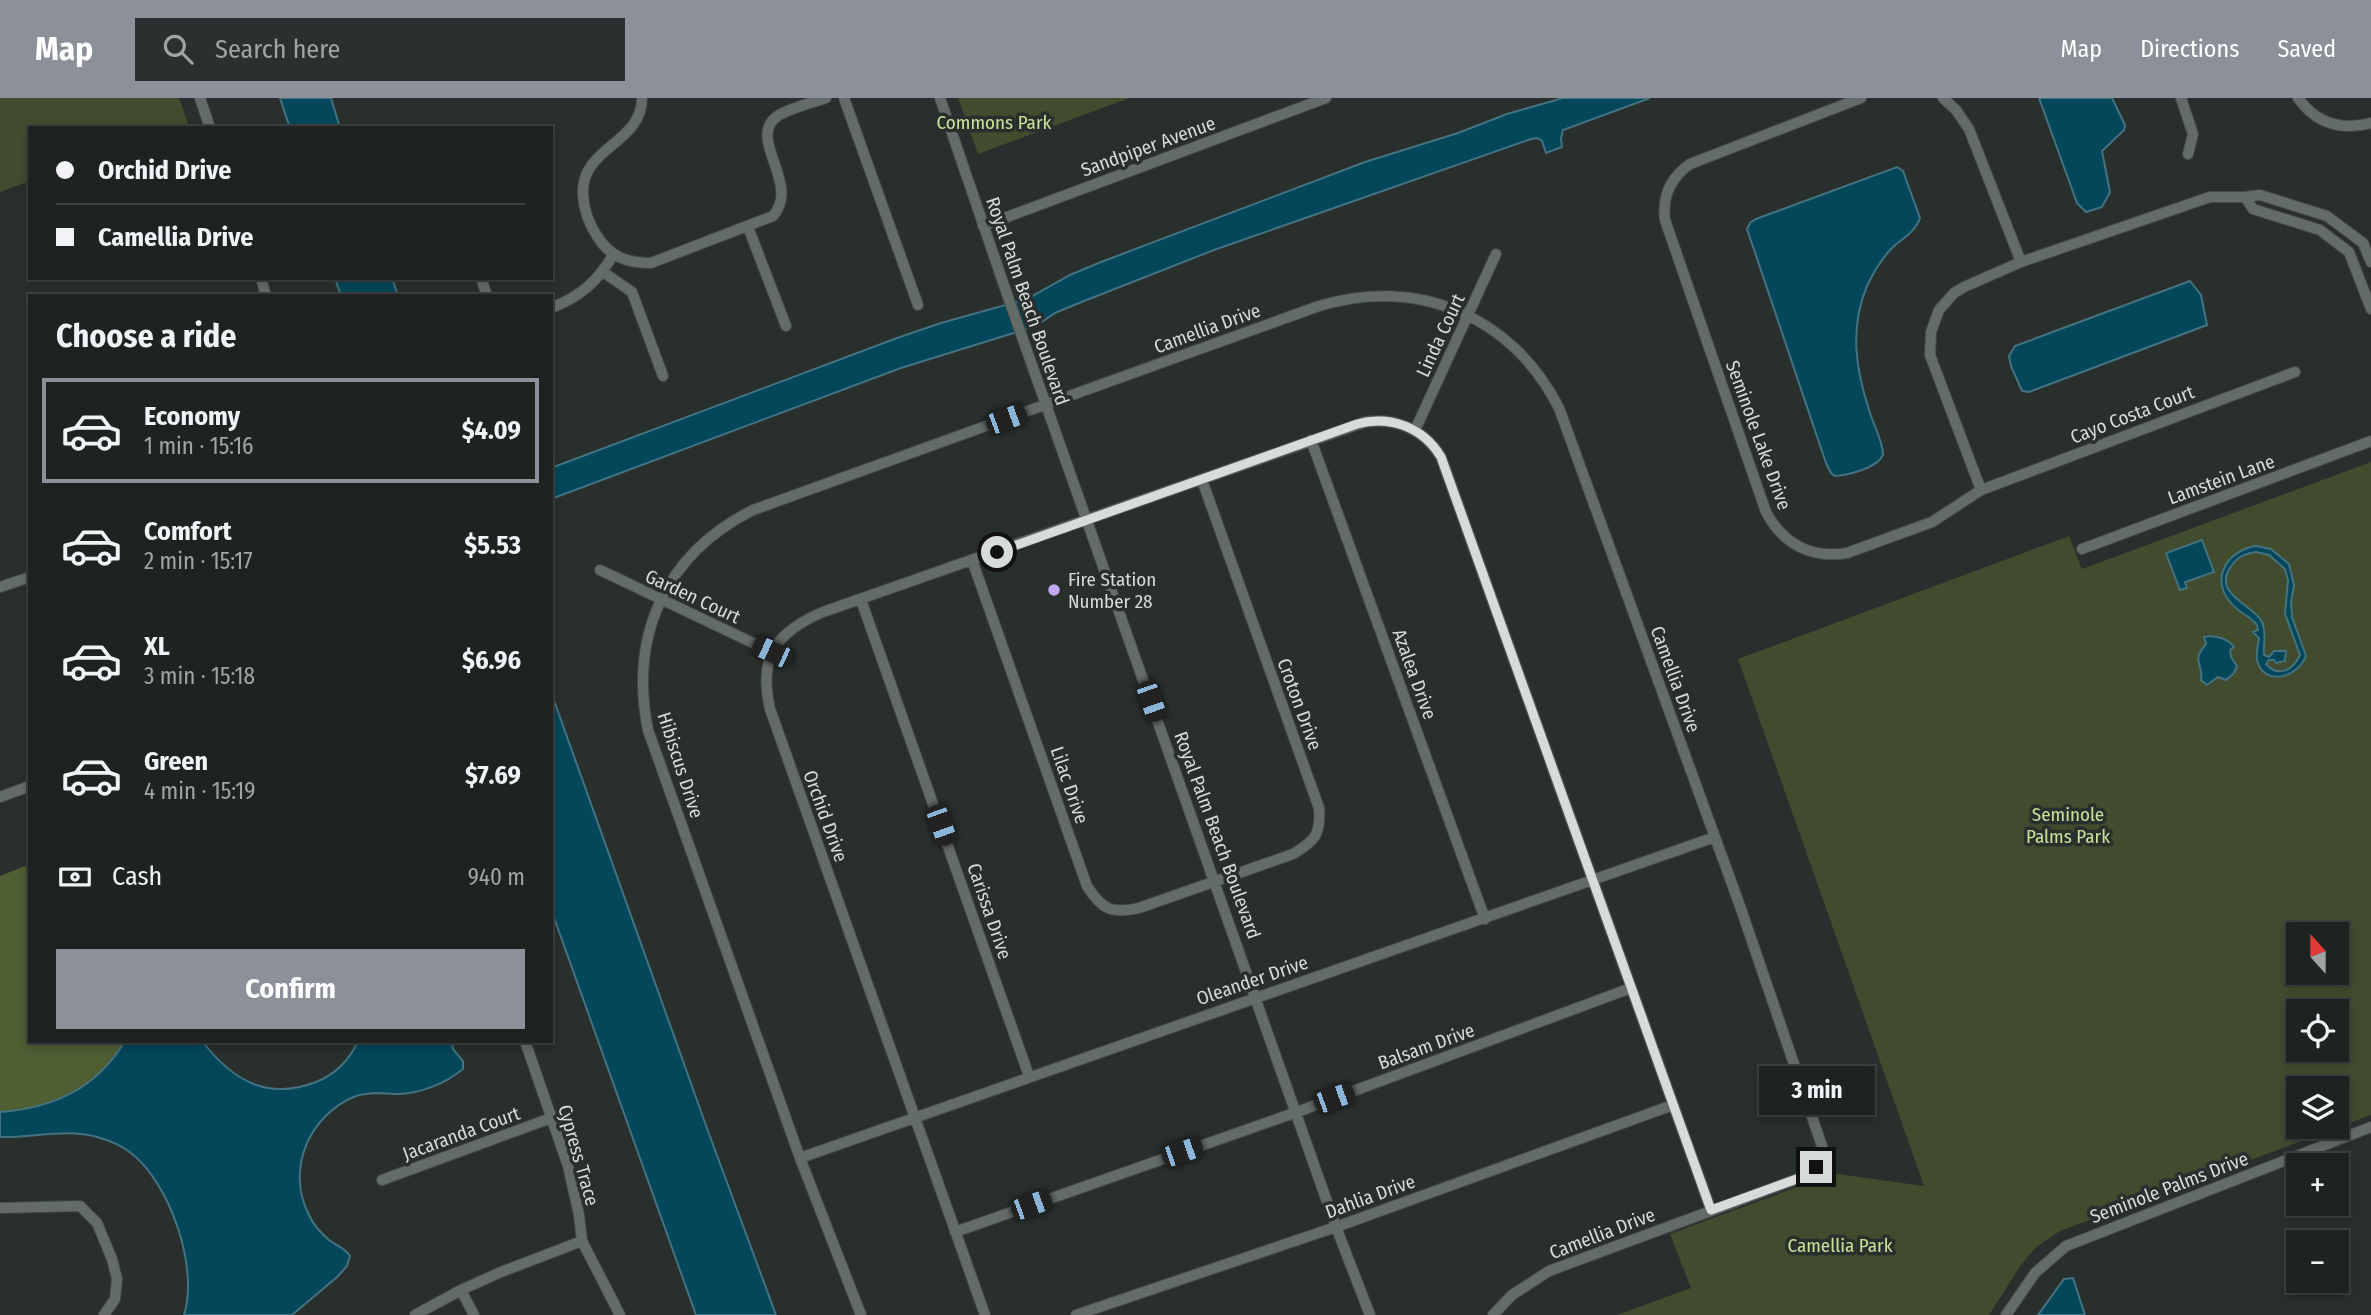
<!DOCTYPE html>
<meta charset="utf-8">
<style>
:root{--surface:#1e2322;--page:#2b2f2f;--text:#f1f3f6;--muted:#a1a4a5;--line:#3c4040;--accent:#8c9099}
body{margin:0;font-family:"Fira Sans Condensed",sans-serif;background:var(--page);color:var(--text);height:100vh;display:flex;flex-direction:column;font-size:26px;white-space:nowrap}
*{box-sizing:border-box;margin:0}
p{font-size:23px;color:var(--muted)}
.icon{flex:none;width:38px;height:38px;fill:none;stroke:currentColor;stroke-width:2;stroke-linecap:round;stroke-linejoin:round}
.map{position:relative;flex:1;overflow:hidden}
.side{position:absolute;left:28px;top:196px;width:525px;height:749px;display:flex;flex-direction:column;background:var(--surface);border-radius:0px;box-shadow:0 4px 10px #0003,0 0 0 2px var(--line)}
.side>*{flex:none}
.hud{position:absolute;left:28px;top:28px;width:525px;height:154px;border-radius:0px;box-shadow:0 4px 10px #0003,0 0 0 2px var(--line);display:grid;align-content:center;height:154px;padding:0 28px;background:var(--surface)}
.needle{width:46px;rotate:339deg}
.fabs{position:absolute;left:2286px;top:824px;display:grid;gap:14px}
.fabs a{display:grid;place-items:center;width:63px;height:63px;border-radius:0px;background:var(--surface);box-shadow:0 4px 10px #0003,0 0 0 2px var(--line);font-size:35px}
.end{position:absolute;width:32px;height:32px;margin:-16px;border:9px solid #d7dcda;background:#111;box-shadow:0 0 0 4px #111}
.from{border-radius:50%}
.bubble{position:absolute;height:49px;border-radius:0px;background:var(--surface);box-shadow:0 4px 10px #0003,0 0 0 2px var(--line);font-size:23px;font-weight:700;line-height:49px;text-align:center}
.car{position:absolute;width:21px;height:42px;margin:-21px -10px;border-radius:9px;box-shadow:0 0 5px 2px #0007;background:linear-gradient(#222 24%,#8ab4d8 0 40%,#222 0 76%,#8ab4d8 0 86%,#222 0)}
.hud b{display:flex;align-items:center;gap:24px;height:66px;font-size:26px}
.hud b+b{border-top:2px solid var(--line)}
.hud i{width:18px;height:18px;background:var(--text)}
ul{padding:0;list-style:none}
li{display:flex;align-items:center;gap:21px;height:105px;margin:0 14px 10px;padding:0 14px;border:4px solid transparent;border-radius:0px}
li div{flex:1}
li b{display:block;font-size:26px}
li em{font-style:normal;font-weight:700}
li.selected{border-color:var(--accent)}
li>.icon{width:63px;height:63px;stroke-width:1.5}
h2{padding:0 28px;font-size:32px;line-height:84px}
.pay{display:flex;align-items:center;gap:18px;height:77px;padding:0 28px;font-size:26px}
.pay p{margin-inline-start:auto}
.action{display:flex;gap:14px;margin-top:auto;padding:14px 28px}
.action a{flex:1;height:80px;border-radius:0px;background:var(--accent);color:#fff;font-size:28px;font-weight:700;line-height:80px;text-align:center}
header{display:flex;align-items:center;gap:42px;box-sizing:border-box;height:98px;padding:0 35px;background:var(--accent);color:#fff}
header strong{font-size:33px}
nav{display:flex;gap:38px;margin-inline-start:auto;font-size:24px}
.search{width:490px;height:63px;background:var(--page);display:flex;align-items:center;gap:18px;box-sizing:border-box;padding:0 24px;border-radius:0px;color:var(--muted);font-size:26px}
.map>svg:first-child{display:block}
.green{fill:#414b2d;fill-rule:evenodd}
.forest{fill:#4f5e33}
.water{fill:#04465a;stroke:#437380;stroke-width:2;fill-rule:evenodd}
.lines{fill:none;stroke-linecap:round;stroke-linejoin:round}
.minor-casing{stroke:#444a48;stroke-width:12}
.minor{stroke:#646c6a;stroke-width:10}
.route{stroke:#d7dcda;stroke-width:9}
.poi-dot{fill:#c4a7f1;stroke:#282f2d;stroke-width:2.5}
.labels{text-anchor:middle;stroke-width:7;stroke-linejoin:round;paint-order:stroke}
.park-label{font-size:19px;fill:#c8e29a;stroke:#282f2d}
.street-label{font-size:19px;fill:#d7dcda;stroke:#282f2d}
.poi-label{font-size:19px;fill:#d7dcda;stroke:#282f2d;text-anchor:start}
</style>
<header>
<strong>Map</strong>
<div class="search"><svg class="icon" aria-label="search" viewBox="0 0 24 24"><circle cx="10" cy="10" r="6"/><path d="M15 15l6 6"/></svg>Search here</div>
<nav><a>Map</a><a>Directions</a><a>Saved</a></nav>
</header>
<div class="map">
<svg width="2371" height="1217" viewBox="0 0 2371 1217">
<rect width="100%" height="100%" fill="#282f2d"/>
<path class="green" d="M0,0H179L189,28L30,30V83L0,94Z
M958,0H1129L978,56Z
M2371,364V1017L2060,1133L2035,1150L2021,1167L1989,1217H1617L1691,1190L1670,1136L1800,1088L1824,1074L1924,1088L1738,561L2069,438L2082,471ZM2298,836H2336V875H2298ZM2298,914H2336V952H2298ZM2298,990H2336V1029H2298Z"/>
<path class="forest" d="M30,766V943H125C95,991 56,1010 0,1014V778Z"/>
<path class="water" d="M280,0H331L340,30H290Z
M1563,0H1650L1563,32L1561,40L1562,49L1546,55L1542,43L1537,40L1531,41L1214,152L1079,205L1055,215L1036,228L901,270L551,401V370L897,240L941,225L1027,201L1070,177L1101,164L1365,64L1458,35L1507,16Z
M2039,0H2112L2125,27L2124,32L2102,53L2110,94L2102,109L2086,114L2077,105Z
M1897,69L1903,73L1920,120C1915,135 1901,141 1891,151C1881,162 1873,175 1867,188C1849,231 1856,273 1870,315C1874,328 1883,343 1883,357C1877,370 1849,377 1835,378L1831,375L1826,365L1747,131L1750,125L1756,121Z
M335,180H392L398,198H341Z
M2190,183L2201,197L2207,227L2029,294L2022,293L2011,268L2009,258L2015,248Z
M2202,442L2214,474L2185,484L2187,490L2180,492L2166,455Z
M2256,448L2271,451L2289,466L2294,487L2291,504L2292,519L2306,558C2298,579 2264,590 2257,562C2256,555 2258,547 2259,540L2253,534L2258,532L2257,527C2250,518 2238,514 2231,505C2209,480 2228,452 2256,448ZM2256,454L2269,457L2285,471L2288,482L2285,516L2300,557C2293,572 2278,580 2266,566L2269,562H2274L2276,565L2285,563L2286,553H2274L2269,559L2264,557C2263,546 2267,535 2262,524C2253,506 2210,496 2232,467C2238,458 2246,455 2256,454Z
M2210,538C2220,539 2228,541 2234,549L2230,552L2231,559L2237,568L2234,575L2226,582L2218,579L2207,587L2201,582C2204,564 2190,565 2206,546L2204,539Z
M551,594L708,1033L776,1217H696L551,811Z
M125,943H202C232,982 267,1003 316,984C336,976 349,963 358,943H452L453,951L463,963V971C446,985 422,995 399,996C385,996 370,993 356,998C310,1016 285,1071 309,1117C313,1126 322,1136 329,1142C337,1148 345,1150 350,1158L347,1168L337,1179L292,1217H184C199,1170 170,1085 131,1055C121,1047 108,1042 97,1039C65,1030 32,1040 0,1039V1014C54,1010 97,990 125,943Z
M2073,1180L2085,1217H2038L2064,1181Z"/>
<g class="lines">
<defs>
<path id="minor" d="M200,0L210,30
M642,0C642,46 580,49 583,97C584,112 589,126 597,138C610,159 627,165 651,165L773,118C802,85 744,39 779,17C793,9 811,5 826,0
M844,0L918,207
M940,0L1009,202L1336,1129L1370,1217
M1861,0L1690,66C1670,80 1662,98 1665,122L1766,414C1783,446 1811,461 1847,455L1932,424L1981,392L2295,274
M1943,0L1956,12L1969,31L2021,164
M2181,0L2193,36L2188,56
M2298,0C2316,25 2341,33 2371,25
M2245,99L2253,111L2320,132L2349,154
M983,128L1326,0
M748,129L786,228
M2349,154L2371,211
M603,174L632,194L663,278
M261,180L266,198
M481,180L487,198
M551,210C580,199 598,183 613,157
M1415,332L1496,156
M1311,342L1485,821
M1981,392L1930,257L1931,234L1939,212L1954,195L1964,189L2021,164L2210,99H2245L2260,97L2327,118L2363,145L2371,164
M2082,451L2371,343
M972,462L1087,788C1102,812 1112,816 1139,810L1293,756C1315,743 1321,736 1319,710L1202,382
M600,472L772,554
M0,489L30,479
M861,502L1029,978
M0,699L30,688
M525,943L568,1068L579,1117L582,1143L620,1217
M800,1060L1715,739
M382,1082L551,1020
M0,1110L80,1108L97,1125L112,1161L117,1181L115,1201L104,1217
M955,1134L1297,1014L1631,890
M461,1192L501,1174L582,1143
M415,1217L461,1192L474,1217
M861,1217L800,1060L648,632C629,538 665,456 753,412L1319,208C1418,178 1512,218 1559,310L1740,808L1822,1048L1816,1069L1805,1078L1549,1173L1512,1197L1493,1217
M985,1217L770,611C758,559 776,534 823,514L1365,324C1396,319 1425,332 1441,359L1711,1112
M1076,1217L1336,1129L1673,1007
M2006,1217L2035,1175L2066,1148L2371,1029"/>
</defs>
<use href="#minor" class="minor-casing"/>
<use href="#minor" class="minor"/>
</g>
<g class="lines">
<path class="route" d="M997,454L1357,326C1390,317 1423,329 1441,359L1711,1112L1805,1078L1816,1069"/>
</g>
<circle class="poi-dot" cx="1054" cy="492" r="7"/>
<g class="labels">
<g class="park-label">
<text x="994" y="31">Commons Park</text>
<text x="2068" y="723">Seminole<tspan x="2068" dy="22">Palms Park</tspan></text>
<text x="1840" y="1154">Camellia Park</text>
</g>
<g class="street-label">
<text transform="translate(1148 48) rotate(-20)" y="7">Sandpiper Avenue</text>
<text transform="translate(1028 203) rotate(71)" y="7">Royal Palm Beach Boulevard</text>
<text transform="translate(1207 230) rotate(-20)" y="7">Camellia Drive</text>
<text transform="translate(1440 237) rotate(-65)" y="7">Linda Court</text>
<text transform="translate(2132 316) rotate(-21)" y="7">Cayo Costa Court</text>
<text transform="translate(1759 337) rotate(70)" y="7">Seminole Lake Drive</text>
<text transform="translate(2221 381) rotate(-20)" y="7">Lamstein Lane</text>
<text transform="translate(693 498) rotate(25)" y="7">Garden Court</text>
<text transform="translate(1415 576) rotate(70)" y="7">Azalea Drive</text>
<text transform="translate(1676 581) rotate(70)" y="7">Camellia Drive</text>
<text transform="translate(1300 606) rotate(70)" y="7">Croton Drive</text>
<text transform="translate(681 667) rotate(72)" y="7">Hibiscus Drive</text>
<text transform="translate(1070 687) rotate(71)" y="7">Lilac Drive</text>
<text transform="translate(826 718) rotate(70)" y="7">Orchid Drive</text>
<text transform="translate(1218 737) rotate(70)" y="7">Royal Palm Beach Boulevard</text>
<text transform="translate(990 813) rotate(71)" y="7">Carissa Drive</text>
<text transform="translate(1252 882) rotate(-19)" y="7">Oleander Drive</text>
<text transform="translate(1426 948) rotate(-20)" y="7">Balsam Drive</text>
<text transform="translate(461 1035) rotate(-20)" y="7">Jacaranda Court</text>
<text transform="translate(579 1057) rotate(74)" y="7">Cypress Trace</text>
<text transform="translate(2169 1089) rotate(-21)" y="7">Seminole Palms Drive</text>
<text transform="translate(1370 1098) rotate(-20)" y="7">Dahlia Drive</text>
<text transform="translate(1602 1135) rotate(-21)" y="7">Camellia Drive</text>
</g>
<g class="poi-label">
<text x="1068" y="488">Fire Station<tspan x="1068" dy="22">Number 28</tspan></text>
</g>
</g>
</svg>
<div class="fabs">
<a><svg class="needle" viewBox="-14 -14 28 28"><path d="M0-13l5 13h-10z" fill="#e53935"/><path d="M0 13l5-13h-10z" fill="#a1a4a5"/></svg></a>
<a><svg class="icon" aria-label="locate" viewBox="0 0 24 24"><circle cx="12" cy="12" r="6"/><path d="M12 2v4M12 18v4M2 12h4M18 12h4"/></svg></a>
<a><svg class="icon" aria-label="layers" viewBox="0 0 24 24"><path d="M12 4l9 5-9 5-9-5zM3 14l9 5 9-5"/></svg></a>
<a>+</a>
<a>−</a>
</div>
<i class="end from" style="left:997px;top:454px"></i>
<i class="end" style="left:1816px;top:1069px"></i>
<div class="bubble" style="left:1759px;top:968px;width:116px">3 min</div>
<i class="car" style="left:1006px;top:321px;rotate:70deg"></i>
<i class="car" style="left:772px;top:554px;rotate:295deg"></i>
<i class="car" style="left:1151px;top:603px;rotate:161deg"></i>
<i class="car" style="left:941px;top:727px;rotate:160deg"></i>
<i class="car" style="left:1334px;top:1000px;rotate:70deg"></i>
<i class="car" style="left:1182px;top:1054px;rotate:71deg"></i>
<i class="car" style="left:1031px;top:1107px;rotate:70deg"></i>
<div class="hud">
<b><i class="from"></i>Orchid Drive</b>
<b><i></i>Camellia Drive</b>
</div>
<section class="side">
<h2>Choose a ride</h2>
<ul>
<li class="selected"><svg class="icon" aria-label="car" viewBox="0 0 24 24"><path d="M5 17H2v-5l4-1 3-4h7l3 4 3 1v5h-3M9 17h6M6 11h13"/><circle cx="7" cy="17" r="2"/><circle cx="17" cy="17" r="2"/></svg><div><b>Economy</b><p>1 min · 15:16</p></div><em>$4.09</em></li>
<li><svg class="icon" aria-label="car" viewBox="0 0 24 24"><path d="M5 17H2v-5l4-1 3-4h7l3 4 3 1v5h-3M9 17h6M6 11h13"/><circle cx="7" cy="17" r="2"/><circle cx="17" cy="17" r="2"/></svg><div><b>Comfort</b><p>2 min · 15:17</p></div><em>$5.53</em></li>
<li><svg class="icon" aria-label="car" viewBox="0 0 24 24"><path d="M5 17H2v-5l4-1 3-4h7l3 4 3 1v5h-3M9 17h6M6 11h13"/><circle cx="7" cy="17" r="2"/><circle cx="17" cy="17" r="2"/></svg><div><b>XL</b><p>3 min · 15:18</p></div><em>$6.96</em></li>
<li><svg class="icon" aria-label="car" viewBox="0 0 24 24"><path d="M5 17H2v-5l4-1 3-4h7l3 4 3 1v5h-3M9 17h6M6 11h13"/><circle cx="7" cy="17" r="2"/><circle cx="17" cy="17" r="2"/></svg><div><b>Green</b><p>4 min · 15:19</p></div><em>$7.69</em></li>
</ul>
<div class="pay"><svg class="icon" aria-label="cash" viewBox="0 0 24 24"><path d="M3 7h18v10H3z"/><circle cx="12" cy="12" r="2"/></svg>Cash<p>940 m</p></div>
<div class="action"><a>Confirm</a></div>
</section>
</div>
